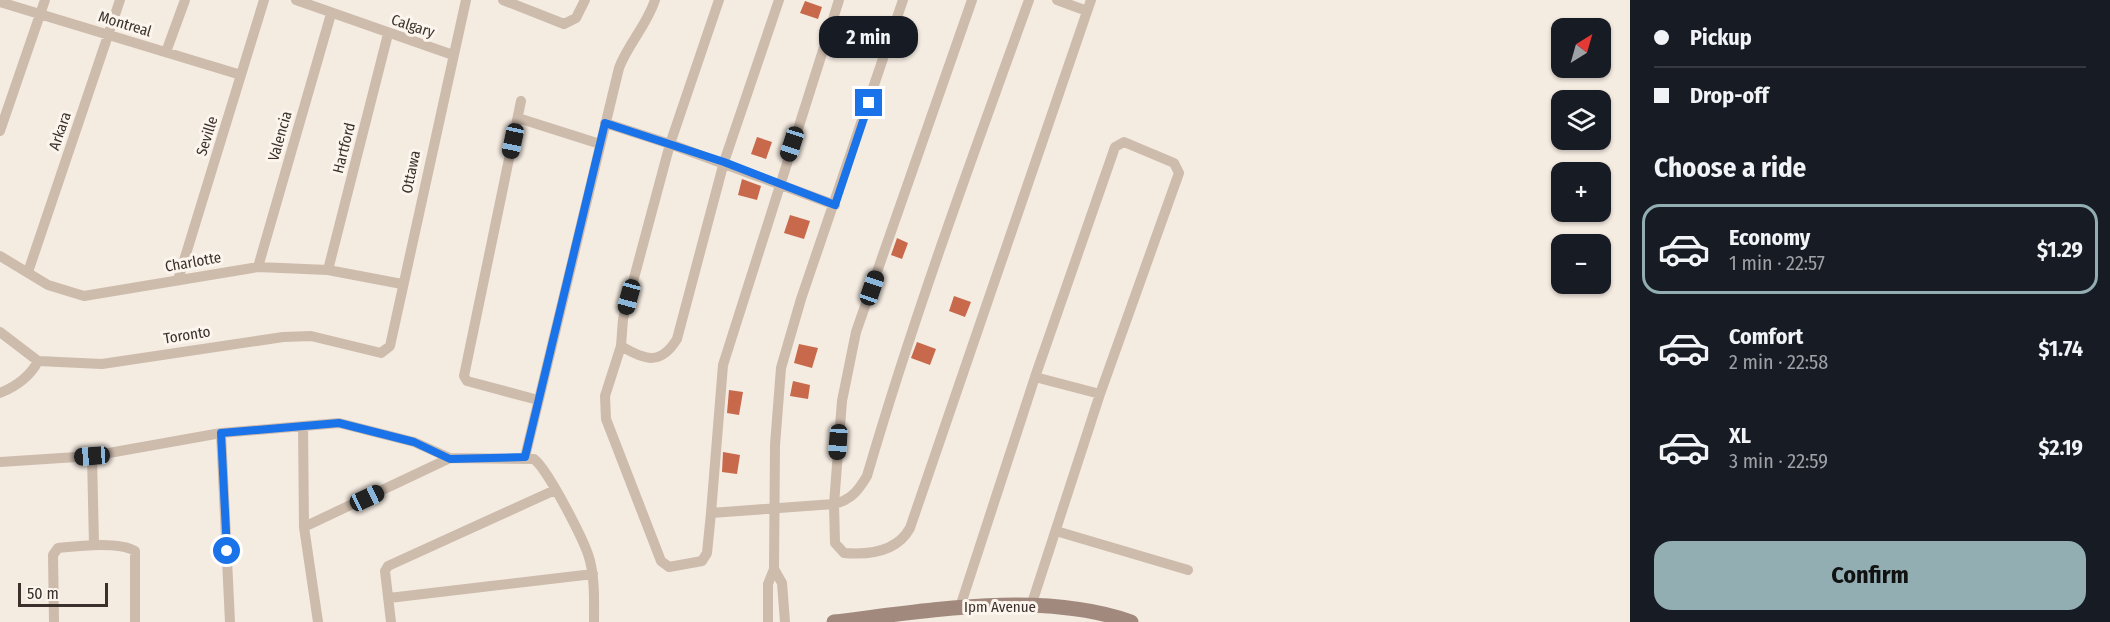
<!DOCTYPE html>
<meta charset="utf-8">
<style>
:root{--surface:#171b24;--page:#242831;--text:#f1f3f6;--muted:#9ea1a6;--line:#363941;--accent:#92aeb2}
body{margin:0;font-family:"Fira Sans Condensed",sans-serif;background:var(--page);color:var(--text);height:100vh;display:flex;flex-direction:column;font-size:22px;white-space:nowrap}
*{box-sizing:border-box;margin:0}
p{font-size:20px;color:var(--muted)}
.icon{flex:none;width:33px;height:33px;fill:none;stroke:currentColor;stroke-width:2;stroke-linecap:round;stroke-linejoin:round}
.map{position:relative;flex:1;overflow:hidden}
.sheet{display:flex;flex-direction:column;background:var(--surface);width:480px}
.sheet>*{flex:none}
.hud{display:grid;align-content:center;height:132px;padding:0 24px;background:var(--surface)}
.needle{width:39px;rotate:37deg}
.tools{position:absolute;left:1551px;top:18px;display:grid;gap:12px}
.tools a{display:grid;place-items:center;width:60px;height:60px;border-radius:12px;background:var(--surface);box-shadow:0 2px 4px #0004;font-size:30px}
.scale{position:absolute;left:18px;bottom:15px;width:90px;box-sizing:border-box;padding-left:6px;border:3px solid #3b302b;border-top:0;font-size:16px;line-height:21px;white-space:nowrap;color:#3b302b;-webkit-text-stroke:4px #fbf5ee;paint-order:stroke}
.end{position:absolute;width:27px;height:27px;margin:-14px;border:8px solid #1a73e8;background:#fff;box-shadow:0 0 0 3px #fff}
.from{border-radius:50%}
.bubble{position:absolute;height:42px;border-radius:18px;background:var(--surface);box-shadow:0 2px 4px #0004;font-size:20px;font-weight:700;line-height:42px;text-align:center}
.car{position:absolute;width:18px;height:36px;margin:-18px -9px;border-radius:8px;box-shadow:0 0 4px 2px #0007;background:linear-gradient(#222 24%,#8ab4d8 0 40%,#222 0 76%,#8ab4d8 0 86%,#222 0)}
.hud b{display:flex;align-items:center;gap:21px;height:57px;font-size:22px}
.hud b+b{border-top:2px solid var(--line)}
.hud i{width:15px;height:15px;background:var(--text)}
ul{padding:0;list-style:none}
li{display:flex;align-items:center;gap:18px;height:90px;margin:0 12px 9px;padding:0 12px;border:3px solid transparent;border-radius:18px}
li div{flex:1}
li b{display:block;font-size:22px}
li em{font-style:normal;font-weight:700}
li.active{border-color:var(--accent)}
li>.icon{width:54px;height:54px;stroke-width:1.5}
h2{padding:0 24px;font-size:27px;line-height:72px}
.button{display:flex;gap:12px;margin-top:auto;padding:12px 24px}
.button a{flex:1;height:69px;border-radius:18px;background:var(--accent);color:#111;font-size:24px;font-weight:700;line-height:69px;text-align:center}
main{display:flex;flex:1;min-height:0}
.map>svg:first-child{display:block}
.building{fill:#c8694b}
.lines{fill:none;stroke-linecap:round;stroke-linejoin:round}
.street{stroke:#cdbbac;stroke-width:10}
.secondary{stroke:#a18a7d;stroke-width:15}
.route{stroke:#1a73e8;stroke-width:8}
.labels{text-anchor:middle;stroke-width:6;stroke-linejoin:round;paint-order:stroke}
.street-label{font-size:15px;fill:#3b302b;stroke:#fbf5ee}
</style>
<main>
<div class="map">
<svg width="1630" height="622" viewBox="0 0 1630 622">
<rect width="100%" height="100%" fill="#f4ebe1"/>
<path class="building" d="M805,1L822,7L818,19L800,13Z
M757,137L772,142L766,159L751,154Z
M742,179L761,186L757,200L738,195Z
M790,215L810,221L804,239L784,233Z
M897,238L908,243L902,259L891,255Z
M954,296L971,302L965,317L949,311Z
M917,342L936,349L930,365L911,358Z
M799,344L818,348L812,368L794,363Z
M793,381L810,385L808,399L790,396Z
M729,390L743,392L739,415L727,413Z
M723,452L740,455L737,474L722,472Z"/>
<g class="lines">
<path class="street" d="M296,0L453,55
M503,0L564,24L576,18L585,0
M719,0L670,144L835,205
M972,0L856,332L842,401L834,504L835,543L844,553C869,555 897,552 910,528L1091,0
M1057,0L1087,11
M0,2L241,75
M166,52L185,0
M521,101L464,376L467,381L538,400
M518,118L600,144
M605,123L670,144L623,319L621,346L605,396L606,419L661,561L669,567L702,561L707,553L711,513L723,365L839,0
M0,131L45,0
M0,256L48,285L84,296L258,267L328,270L402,284
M258,267L331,14
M328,270L388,34
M28,272L120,0
M178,280L264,0
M0,332L38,361L102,364L283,337L311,336L381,353L390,346L466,0
M621,346C646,361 661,365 677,339L724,162L779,0
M0,393C17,386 30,377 38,361
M303,426L304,527L318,622
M221,433L230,622
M92,456L94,545
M525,457L619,68C628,44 647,25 655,0
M0,462L92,456L221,433L339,423L414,442L450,458L534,459C548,470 586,543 590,561C595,581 594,602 594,622
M711,513L834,504C851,500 858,491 867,476C914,315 972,158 1029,0
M304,527L450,458
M1056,531L1188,570
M774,569L782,583L785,622
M389,598L593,574
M1031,606L1100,394L1179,173L1174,163L1124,142L1115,147L1035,377L1100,394
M960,607L1035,377
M54,622L53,555L58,548C78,546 118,541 135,551V622
M391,622L385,571L388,566L555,490
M768,622V584L774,569L775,445L781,368L801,299L903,0"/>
<path class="secondary" d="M834,622C926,611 1041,590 1131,622"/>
</g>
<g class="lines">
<path class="route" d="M227,551L221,433L339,423L414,442L450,459L525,457L605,123L724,162L835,205L869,103"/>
</g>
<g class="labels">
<g class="street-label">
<text transform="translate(125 24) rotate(17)" y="5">Montreal</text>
<text transform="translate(413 26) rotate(18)" y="5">Calgary</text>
<text transform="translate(60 131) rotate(-71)" y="5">Arkara</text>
<text transform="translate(207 136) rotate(-73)" y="5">Seville</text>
<text transform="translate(280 136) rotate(-74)" y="5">Valencia</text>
<text transform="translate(344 148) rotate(-76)" y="5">Hartford</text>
<text transform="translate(411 172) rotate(-78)" y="5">Ottawa</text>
<text transform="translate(193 262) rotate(-10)" y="5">Charlotte</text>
<text transform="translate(187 335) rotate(-9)" y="5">Toronto</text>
<text x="1000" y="612">Ipm Avenue</text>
</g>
</g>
</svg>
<div class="tools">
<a><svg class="needle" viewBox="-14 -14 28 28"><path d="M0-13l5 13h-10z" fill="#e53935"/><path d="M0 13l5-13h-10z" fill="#9ea1a6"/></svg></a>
<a><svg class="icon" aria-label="layers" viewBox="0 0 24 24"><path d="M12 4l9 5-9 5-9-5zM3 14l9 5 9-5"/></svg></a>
<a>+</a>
<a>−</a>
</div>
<div class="scale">50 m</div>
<i class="end from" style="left:227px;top:551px"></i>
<i class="end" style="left:869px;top:103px"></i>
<div class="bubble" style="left:819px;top:16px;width:99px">2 min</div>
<i class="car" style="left:513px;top:141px;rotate:192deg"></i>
<i class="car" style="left:792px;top:144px;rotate:198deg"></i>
<i class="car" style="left:872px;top:288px;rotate:19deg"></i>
<i class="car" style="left:629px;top:297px;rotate:195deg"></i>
<i class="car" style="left:838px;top:442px;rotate:184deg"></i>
<i class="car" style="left:92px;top:456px;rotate:266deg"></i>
<i class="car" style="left:367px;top:498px;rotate:65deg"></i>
</div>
<section class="sheet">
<div class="hud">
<b><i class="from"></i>Pickup</b>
<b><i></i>Drop-off</b>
</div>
<h2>Choose a ride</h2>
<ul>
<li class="active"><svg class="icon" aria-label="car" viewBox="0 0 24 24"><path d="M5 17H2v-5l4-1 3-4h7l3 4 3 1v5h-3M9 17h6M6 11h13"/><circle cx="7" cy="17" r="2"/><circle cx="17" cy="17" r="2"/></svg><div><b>Economy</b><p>1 min · 22:57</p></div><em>$1.29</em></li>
<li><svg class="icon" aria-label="car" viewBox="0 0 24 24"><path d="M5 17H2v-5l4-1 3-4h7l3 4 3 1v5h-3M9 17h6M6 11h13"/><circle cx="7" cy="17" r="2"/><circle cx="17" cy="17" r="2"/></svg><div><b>Comfort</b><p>2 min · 22:58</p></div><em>$1.74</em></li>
<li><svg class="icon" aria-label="car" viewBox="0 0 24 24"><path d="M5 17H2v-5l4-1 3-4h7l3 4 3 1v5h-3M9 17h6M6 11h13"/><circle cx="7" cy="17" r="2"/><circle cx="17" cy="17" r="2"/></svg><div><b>XL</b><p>3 min · 22:59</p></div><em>$2.19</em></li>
</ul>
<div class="button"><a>Confirm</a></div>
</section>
</main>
